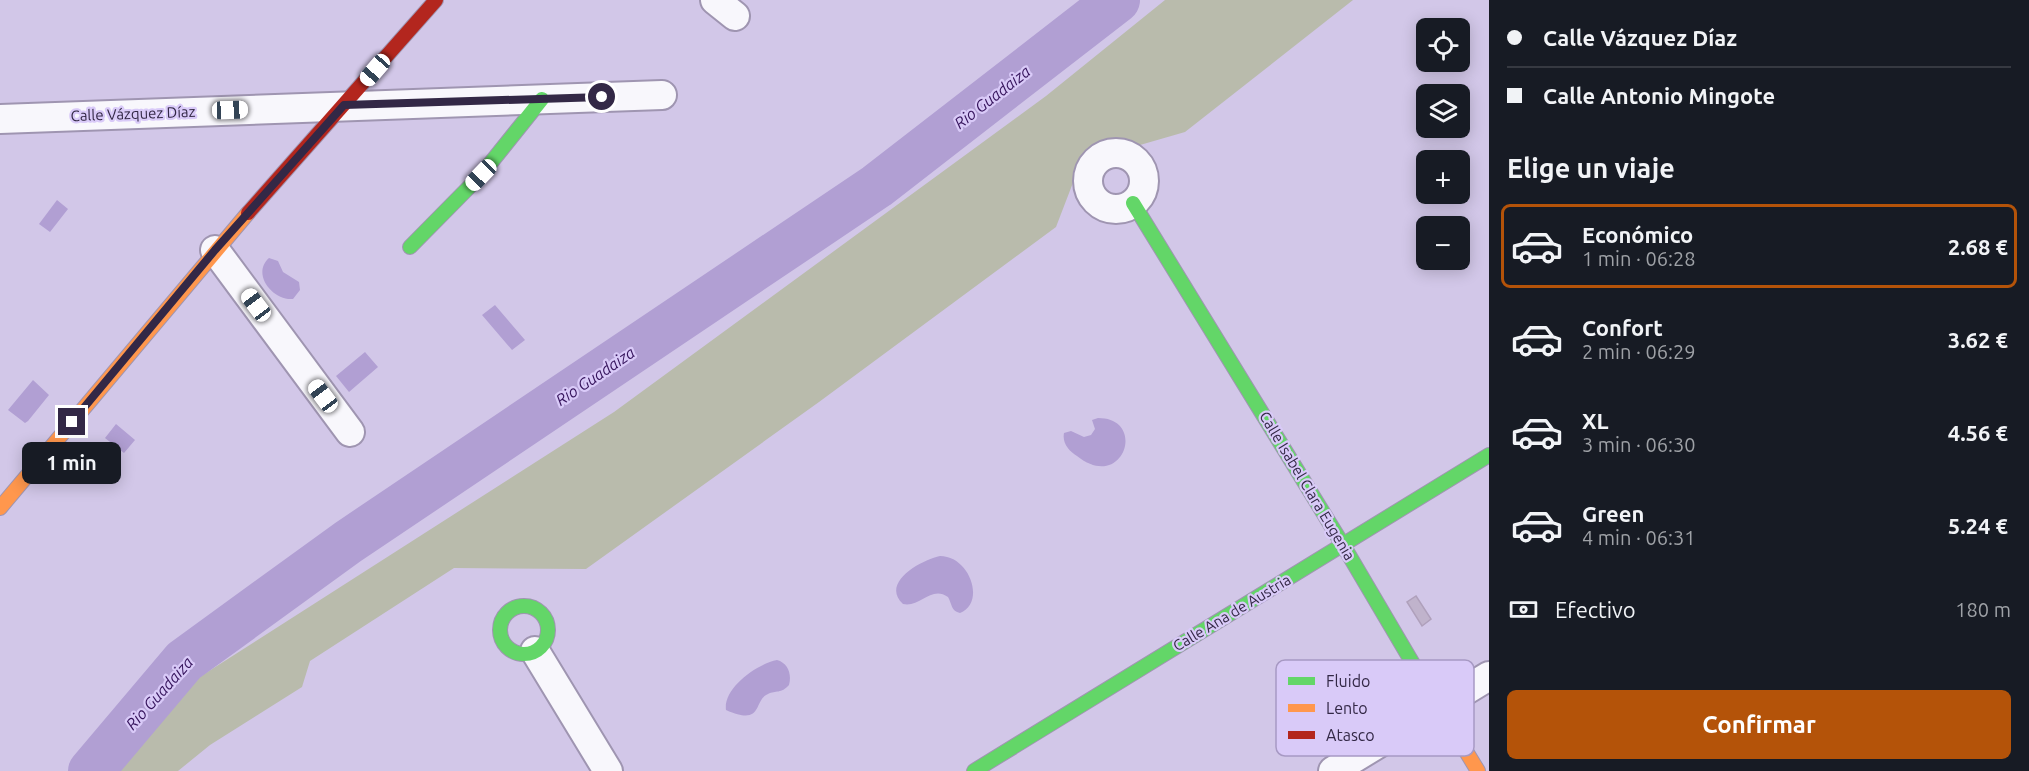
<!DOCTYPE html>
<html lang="es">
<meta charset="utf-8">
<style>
:root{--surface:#171b24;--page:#242831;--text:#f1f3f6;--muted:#9ea1a6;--line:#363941;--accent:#b45309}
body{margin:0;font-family:Ubuntu,sans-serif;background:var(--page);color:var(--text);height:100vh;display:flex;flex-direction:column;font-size:22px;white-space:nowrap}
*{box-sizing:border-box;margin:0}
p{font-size:20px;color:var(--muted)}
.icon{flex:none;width:33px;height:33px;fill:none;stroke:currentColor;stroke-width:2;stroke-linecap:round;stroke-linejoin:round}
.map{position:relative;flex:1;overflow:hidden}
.panel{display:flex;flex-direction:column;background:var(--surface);width:540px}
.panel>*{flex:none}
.hud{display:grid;align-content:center;height:132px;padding:0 18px;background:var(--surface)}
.buttons{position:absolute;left:1416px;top:18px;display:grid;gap:12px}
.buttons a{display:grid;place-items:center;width:54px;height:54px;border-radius:9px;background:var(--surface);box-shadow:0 3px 15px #0003;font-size:30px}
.end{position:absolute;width:27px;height:27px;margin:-14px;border:8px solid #332846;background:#fff;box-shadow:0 0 0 3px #fff}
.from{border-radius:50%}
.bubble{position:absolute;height:42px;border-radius:9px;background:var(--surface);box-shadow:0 3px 15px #0003;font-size:20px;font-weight:700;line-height:42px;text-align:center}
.car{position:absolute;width:18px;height:36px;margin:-18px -9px;border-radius:8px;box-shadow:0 0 4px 2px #0007;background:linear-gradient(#fff 24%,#345 0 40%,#fff 0 76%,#345 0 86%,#fff 0)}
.hud b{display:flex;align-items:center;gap:21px;height:57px;font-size:22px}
.hud b+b{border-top:2px solid var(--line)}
.hud i{width:15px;height:15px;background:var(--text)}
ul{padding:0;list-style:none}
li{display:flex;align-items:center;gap:18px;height:84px;margin:0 12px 9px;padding:0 6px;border:3px solid transparent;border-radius:9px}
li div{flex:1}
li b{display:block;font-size:22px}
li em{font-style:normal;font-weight:700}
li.selected{border-color:var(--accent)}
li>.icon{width:54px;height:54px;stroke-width:1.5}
h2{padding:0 18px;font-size:27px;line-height:72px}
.pay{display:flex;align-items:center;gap:15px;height:66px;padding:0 18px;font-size:22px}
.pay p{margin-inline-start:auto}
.button{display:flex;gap:12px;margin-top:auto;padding:12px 18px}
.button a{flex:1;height:69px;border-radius:9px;background:var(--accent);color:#fff;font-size:24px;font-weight:700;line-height:69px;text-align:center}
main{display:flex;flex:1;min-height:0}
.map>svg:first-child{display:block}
.green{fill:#b9bbac}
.water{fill:#b19fd3}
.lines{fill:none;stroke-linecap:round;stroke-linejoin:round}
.river{stroke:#b19fd3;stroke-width:46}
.building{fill:#c0b3cc;stroke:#afa0bb;stroke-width:1.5}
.street-casing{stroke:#9f95b1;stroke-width:32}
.fast-casing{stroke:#9f95b1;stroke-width:16}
.slow-casing{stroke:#9f95b1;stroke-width:16}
.jam-casing{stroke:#9f95b1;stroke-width:16}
.street{stroke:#f8f7fc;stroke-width:28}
.fast{stroke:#63d668;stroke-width:14}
.slow{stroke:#ff974d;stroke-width:14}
.jam{stroke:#b3261e;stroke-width:14}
.route{stroke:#332846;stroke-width:8}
.labels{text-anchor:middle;stroke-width:4.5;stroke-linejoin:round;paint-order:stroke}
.street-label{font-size:15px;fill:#332846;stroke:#d9caf8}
.water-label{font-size:16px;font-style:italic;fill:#35135b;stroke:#d9caf8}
.key{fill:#d9caf8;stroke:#a799c3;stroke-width:1.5}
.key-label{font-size:16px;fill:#332846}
</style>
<main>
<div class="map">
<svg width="1489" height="771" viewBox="0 0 1489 771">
<rect width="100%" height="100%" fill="#d2c7e8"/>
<path class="green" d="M1165,0H1353L1185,132L1140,145L1105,140L1084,154L1056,227L819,402L586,569L454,568L310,661L302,687L210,745L178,771H101L162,701L614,412L1046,96Z"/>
<path class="water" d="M57,200L68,209L50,232L39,224Z
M269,258L278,261L283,272L299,282L300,290L293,299C273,301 251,274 269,258Z
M495,305L525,340L512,350L482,315Z
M365,352L378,367L349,392L336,376Z
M33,380L49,395L28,421L25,423L8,410Z
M1098,418C1148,418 1123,493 1077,456C1069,451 1062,443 1064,433L1071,431L1084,437L1091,435L1095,429L1092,420Z
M116,424L135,440L124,453L105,438Z
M940,556C970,556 986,603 960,613C951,611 952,604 948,597C931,585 920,608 903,604C880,583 921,560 940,556Z
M777,660C788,663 792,674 789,685C781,694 776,690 768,694C753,700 764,727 726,710C723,688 757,664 777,660Z"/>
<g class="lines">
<path class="river" d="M91,771L184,661L348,542L877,186L1117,0"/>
</g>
<path class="building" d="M1416,596L1431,619L1422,626L1407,602Z"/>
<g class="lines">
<defs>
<path id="street" d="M715,0L735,16
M0,119L662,95
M1088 181a28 28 0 1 1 56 0a28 28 0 1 1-56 0Z
M215,250L350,432
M535,651L608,771
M1333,771L1489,676"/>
<path id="fast" d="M1133,203L1343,545L1422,679
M410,247L481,175L542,99
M500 630a24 24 0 1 1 48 0a24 24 0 1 1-48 0Z
M974,771L1489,455"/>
<path id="slow" d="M0,508L248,213
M1422,679L1478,771"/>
<path id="jam" d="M248,213L436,0"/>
</defs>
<use href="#street" class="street-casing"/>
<use href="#fast" class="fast-casing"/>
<use href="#slow" class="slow-casing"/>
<use href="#jam" class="jam-casing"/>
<use href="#street" class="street"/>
<use href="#fast" class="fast"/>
<use href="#slow" class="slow"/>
<use href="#jam" class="jam"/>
</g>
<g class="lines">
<path class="route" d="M72,422L215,250L344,105L602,97"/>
</g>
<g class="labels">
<g class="street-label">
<text transform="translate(133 114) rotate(-2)" y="5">Calle Vázquez Díaz</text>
<text transform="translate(1307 486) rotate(59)" y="5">Calle Isabel Clara Eugenia</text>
<text transform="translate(1232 613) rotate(-31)" y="5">Calle Ana de Austria</text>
</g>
<g class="water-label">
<text transform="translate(992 97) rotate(-38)" y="6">Rio Guadaiza</text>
<text transform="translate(595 376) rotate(-34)" y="6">Rio Guadaiza</text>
<text transform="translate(159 693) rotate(-48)" y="6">Rio Guadaiza</text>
</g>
</g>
<rect x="1276" y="660" width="198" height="96" rx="9" class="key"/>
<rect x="1288" y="677" width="27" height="8" fill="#63d668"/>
<rect x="1288" y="704" width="27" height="8" fill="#ff974d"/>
<rect x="1288" y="731" width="27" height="8" fill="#b3261e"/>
<g class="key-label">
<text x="1326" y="687">Fluido</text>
<text x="1326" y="714">Lento</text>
<text x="1326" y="741">Atasco</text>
</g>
</svg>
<div class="buttons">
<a><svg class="icon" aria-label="locate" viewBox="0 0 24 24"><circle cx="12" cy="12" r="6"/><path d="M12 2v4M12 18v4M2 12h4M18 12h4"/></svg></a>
<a><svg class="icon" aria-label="layers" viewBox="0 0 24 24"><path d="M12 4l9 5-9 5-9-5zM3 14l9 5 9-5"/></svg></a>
<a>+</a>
<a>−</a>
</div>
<i class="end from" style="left:602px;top:97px"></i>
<i class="end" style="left:72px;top:422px"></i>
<div class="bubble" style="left:22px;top:442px;width:99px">1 min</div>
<i class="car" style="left:375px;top:70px;rotate:221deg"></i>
<i class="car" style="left:230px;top:110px;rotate:88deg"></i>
<i class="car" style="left:481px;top:175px;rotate:224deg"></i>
<i class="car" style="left:256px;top:305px;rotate:323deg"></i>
<i class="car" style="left:323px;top:396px;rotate:323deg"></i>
</div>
<section class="panel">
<div class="hud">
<b><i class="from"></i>Calle Vázquez Díaz</b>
<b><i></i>Calle Antonio Mingote</b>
</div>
<h2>Elige un viaje</h2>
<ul>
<li class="selected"><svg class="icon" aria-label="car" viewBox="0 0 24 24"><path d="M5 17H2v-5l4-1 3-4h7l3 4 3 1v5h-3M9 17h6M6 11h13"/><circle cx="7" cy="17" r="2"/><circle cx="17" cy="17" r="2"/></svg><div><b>Económico</b><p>1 min · 06:28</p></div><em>2.68 €</em></li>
<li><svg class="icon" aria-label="car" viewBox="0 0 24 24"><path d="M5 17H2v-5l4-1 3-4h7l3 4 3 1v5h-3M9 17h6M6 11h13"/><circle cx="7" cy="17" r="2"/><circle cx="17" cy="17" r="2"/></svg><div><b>Confort</b><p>2 min · 06:29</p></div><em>3.62 €</em></li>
<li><svg class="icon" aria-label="car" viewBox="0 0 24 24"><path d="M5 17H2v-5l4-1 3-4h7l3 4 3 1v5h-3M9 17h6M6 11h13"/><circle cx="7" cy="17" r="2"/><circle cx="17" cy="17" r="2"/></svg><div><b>XL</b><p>3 min · 06:30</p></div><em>4.56 €</em></li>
<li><svg class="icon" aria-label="car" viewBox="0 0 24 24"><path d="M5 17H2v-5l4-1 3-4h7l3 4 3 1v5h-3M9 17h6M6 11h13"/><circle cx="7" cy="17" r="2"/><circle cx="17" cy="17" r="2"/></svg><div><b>Green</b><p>4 min · 06:31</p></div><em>5.24 €</em></li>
</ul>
<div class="pay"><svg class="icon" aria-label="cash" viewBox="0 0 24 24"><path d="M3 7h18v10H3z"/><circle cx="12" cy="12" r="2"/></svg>Efectivo<p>180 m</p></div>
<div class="button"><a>Confirmar</a></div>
</section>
</main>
